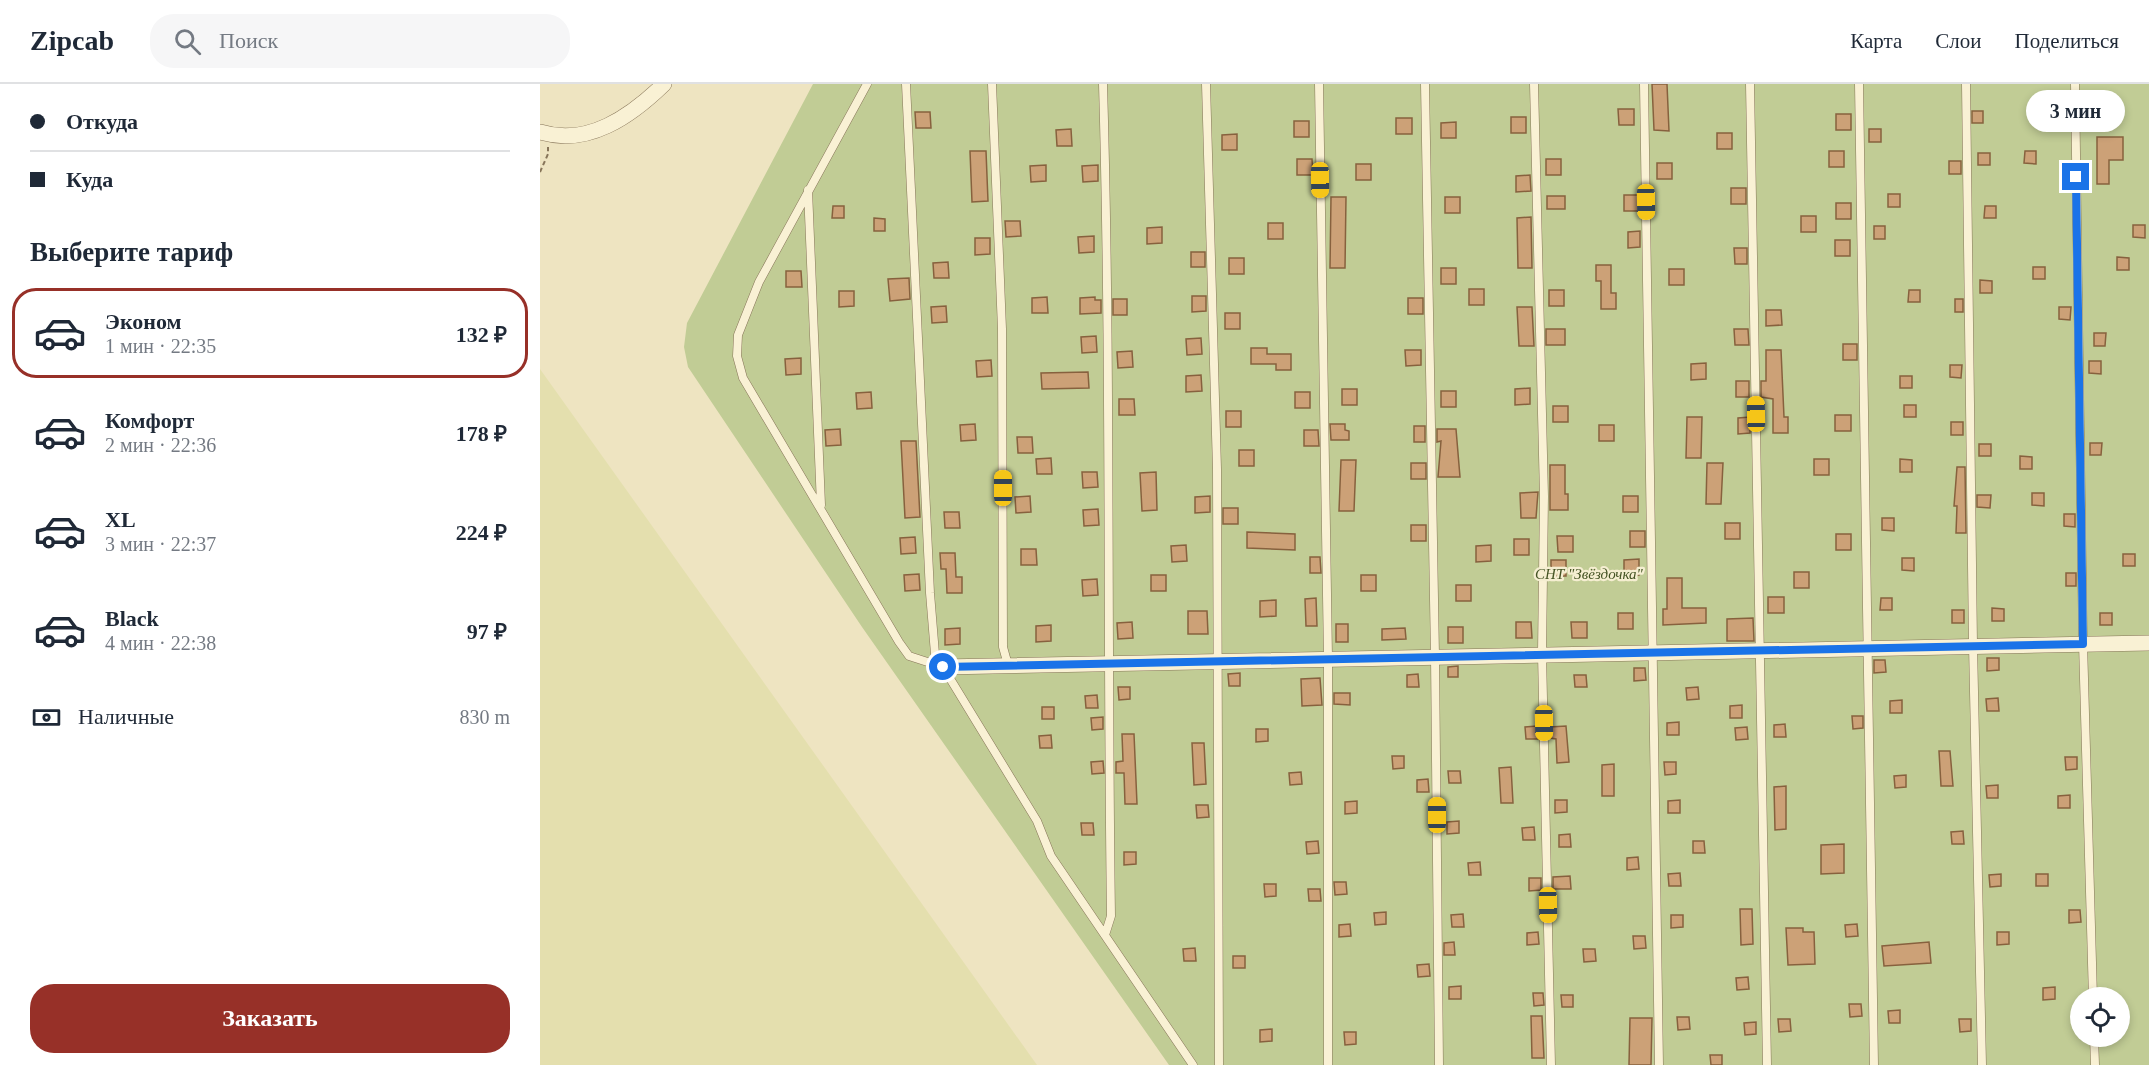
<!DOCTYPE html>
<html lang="ru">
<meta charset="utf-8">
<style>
:root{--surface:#fff;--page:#f6f6f7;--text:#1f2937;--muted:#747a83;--line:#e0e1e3;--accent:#973028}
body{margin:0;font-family:Georgia,serif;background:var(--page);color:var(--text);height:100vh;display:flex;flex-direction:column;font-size:22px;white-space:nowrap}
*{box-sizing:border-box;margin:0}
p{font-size:20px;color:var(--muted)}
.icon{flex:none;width:33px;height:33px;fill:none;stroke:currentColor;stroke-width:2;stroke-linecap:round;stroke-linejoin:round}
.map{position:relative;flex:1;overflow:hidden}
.sheet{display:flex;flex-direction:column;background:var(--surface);width:540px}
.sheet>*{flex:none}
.guide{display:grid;align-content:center;height:132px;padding:0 30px;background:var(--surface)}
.tools{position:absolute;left:1530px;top:903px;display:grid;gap:12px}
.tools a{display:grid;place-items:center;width:60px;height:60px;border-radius:50%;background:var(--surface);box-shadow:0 3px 9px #0003;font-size:30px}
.end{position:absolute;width:27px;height:27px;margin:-14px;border:8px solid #1a73e8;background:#fff;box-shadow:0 0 0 3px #fff}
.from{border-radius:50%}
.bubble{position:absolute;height:42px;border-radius:21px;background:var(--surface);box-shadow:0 3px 9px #0003;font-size:20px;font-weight:700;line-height:42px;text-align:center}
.car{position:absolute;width:18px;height:36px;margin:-18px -9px;border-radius:8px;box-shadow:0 0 4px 2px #0007;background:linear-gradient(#f5c518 24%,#345 0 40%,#f5c518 0 76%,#345 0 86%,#f5c518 0)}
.guide b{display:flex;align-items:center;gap:21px;height:57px;font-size:22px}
.guide b+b{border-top:2px solid var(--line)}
.guide i{width:15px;height:15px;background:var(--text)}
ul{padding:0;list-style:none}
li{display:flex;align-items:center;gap:18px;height:90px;margin:0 12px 9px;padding:0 18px;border:3px solid transparent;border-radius:24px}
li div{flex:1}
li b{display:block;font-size:22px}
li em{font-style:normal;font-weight:700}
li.selected{border-color:var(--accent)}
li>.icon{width:54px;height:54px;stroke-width:1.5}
h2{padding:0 30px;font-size:27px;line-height:72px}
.pay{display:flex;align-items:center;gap:15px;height:66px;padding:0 30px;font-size:22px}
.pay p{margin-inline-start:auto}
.primary-button{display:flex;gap:12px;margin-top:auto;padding:12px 30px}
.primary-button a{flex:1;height:69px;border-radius:24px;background:var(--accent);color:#fff;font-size:24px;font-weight:700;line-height:69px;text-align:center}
header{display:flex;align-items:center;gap:36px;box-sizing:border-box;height:84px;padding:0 30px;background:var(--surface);border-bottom:2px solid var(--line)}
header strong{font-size:28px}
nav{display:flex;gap:33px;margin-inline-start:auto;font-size:21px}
.search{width:420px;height:54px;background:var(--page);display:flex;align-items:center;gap:15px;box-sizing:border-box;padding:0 21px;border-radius:24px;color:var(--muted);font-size:22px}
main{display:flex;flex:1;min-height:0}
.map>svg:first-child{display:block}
.farmland{fill:#e4dfae}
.green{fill:#c1cc95;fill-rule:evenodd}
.building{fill:#cca177;stroke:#87613e;stroke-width:1.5}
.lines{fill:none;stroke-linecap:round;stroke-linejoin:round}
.lane-casing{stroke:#877559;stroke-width:9}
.street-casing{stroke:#877559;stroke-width:16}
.path{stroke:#877559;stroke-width:2;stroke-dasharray:4.5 3;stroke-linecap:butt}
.lane{stroke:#f9f1d4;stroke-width:8}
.street{stroke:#f9f1d4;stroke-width:15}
.route{stroke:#1a73e8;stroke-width:8}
.labels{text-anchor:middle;stroke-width:4.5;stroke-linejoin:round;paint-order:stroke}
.park-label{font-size:15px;font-style:italic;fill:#445323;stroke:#f5eed1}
</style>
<header>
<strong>Zipcab</strong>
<div class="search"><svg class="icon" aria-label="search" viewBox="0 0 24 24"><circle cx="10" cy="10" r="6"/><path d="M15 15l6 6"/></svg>Поиск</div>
<nav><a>Карта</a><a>Слои</a><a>Поделиться</a></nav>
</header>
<main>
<section class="sheet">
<div class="guide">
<b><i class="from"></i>Откуда</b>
<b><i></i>Куда</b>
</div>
<h2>Выберите тариф</h2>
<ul>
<li class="selected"><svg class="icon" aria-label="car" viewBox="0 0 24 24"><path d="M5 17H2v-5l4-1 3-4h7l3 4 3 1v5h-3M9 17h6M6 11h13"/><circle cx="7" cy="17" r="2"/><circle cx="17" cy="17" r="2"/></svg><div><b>Эконом</b><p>1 мин · 22:35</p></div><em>132 ₽</em></li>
<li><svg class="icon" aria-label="car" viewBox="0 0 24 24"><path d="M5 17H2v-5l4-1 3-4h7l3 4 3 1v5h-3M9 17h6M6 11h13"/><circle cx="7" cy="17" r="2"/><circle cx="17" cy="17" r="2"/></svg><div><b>Комфорт</b><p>2 мин · 22:36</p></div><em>178 ₽</em></li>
<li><svg class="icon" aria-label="car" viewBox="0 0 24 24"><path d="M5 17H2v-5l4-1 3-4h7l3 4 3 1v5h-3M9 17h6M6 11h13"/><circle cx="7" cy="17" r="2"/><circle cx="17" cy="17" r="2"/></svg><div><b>XL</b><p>3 мин · 22:37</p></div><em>224 ₽</em></li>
<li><svg class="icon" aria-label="car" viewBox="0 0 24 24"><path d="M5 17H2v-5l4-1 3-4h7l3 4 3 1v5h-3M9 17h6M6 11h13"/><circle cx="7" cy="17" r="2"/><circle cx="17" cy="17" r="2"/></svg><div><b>Black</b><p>4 мин · 22:38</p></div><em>97 ₽</em></li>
</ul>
<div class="pay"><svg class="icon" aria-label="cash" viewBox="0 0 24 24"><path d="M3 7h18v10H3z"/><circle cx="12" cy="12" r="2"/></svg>Наличные<p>830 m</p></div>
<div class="primary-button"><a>Заказать</a></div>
</section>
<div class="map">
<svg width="1609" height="981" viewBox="0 0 1609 981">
<rect width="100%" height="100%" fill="#eee4c1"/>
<path class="farmland" d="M0,285L497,981H0Z"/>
<path class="green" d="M273,0H1609V981H629L322,543L148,283L144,263L147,239ZM1540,914H1580V952H1540Z"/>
<path class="building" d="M1112,0H1127L1129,47L1114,46Z
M1078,25H1094V41H1079Z
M1432,27H1443V39H1432Z
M375,28H390L391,44H376Z
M1296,30H1311V46H1296Z
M1515,31H1527L1526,43H1515Z
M971,33H986V49H971Z
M856,34H872V50H856Z
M754,37H769V53H754Z
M916,38V54H901V39Z
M531,45L532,62H517L516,46Z
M1329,45H1341V58H1329Z
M1177,49H1192V65H1177Z
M697,50V66H682V51Z
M1557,53H1583V76H1569V100H1557Z
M430,67H446L448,117L432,118Z
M1289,67H1304V83H1289Z
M1485,67H1496V80L1484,79Z
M1438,69H1450V81H1438Z
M757,75H772L773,91H757Z
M1006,75H1021V91H1006Z
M1409,77H1421V90H1409Z
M1117,79H1132V95H1117Z
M816,80H831V96H816Z
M506,81V97L491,98L490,82Z
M558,81V97L543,98L542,82Z
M990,91L991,107L976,108V92Z
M1191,104H1206V120H1191Z
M1348,110H1360V123H1348Z
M1084,111H1099V127H1084Z
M1007,112H1025V125H1007Z
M791,113H806L805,184H790Z
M905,113H920V129H905Z
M1296,119H1311V135H1296Z
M293,122H304V134H292Z
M1445,122H1456V134H1444Z
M1261,132H1276V148H1261Z
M991,133L992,184H978L977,134Z
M334,134L345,135V147H334Z
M465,137H480L481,152L466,153Z
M728,139H743V155H728Z
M1593,141H1605V154L1593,153Z
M1334,142H1345V155H1334Z
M622,143V159L607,160V144Z
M1100,147V163L1088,164V148Z
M554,152V168L539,169L538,153Z
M435,154H450V170L435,171Z
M1295,156H1310V172H1295Z
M1194,164H1207V180H1195Z
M651,168H665V183H651Z
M1577,173L1589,174V186H1577Z
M689,174H704V190H689Z
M408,178L409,194H394L393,179Z
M1056,181H1071V209H1076V225H1061V197H1056Z
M1493,183H1505V195H1493Z
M901,184H916V200H901Z
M1129,185H1144V201H1129Z
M246,187H261L262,203H246Z
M369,194L370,215L350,217L348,195Z
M1440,196L1452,197V209H1440Z
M929,205H944V221H929Z
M1009,206H1024V222H1009Z
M1369,206H1380V218H1368Z
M299,207H314V222L299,223Z
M652,212H666V227L652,228Z
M507,213L508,229H492V214Z
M555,213V216H561V229L540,230V214Z
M868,214H883V230H868Z
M573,215H587V231H573Z
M1415,215H1423V228H1415Z
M406,222L407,238L392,239L391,223Z
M977,223H992L994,262H979Z
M1519,223H1531L1530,236L1519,235Z
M1226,226H1241L1242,241L1226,242Z
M685,229H700V245H685Z
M1006,245H1025V261H1006Z
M1194,245H1208L1209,261H1195Z
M1554,249H1566L1565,262H1554Z
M556,252L557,268L542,269L541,253Z
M661,254L662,270L647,271L646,255Z
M1303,260H1317V276H1303Z
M711,264H727V270H751V286H736V280H711Z
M865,266H881V281L866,282Z
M1226,266H1241L1244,333H1248V349H1233V315L1221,313V297H1226Z
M592,267L593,283L578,284L577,268Z
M261,274V290L246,291L245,275Z
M451,276L452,292L437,293L436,277Z
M1549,277H1561V290L1549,289Z
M1166,279V295L1151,296V280Z
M1410,281H1422L1421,294L1410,293Z
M548,288L549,304L502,305L501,289Z
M661,291L662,307L646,308V292Z
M1360,292H1372V304H1360Z
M1196,297H1209V313H1196Z
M990,304V320L975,321V305Z
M802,305H817V321H802Z
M901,307H916V323H901Z
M331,308L332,324L317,325L316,309Z
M755,308H770V324H755Z
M579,315H594L595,331H579Z
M1364,321H1376V333H1364Z
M1013,322H1028V338H1013Z
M686,327H701V343H686Z
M1295,331H1311V347H1295Z
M1147,333H1162L1161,374H1146Z
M1210,333V349L1198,350V334Z
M1411,338H1423V351H1411Z
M435,340L436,356L421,357L420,341Z
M790,340H805V346L809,347V356H791Z
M1059,341H1074V357H1059Z
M874,342H885V358H874Z
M300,345L301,361L286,362L285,346Z
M897,345H916L920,393H898L901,357L897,358Z
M764,346H778L779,362H764Z
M477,353H492L493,369H478Z
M361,357H376L380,433L365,434Z
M1550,359H1562L1561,371H1550Z
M1439,360H1451V372H1439Z
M699,366H714V382H699Z
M1480,372L1492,373V385H1480Z
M511,374L512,390H497L496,375Z
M1274,375H1289V391H1274Z
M1360,375L1372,376V388H1360Z
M801,376H816L814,427H799Z
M871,379H886V395H871Z
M1167,379H1183L1181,420H1166Z
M1010,381H1025V410H1028V426H1010Z
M1417,383H1425L1426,449H1416L1417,422H1414Z
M542,388H557L558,403L543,404Z
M616,388L617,426L602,427L600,389Z
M998,408L996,434H981L980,409Z
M1492,409H1504V422L1492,421Z
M1437,411H1451L1450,424L1437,423Z
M490,412L491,428L476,429L475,413Z
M670,412V428L655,429V413Z
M1083,412H1098V428H1083Z
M683,424H698V440H683Z
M558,425L559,441L544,442L543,426Z
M404,428H419L420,444H405Z
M1524,430H1535V443L1524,442Z
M1342,434H1354V447L1342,446Z
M1185,439H1200V455H1185Z
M871,441H886V457H871Z
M1090,447H1105V463H1090Z
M707,448L755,450V466L707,464Z
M1296,450H1311V466H1296Z
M1017,452H1033V468H1018Z
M375,453L376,469L361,470L360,454Z
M974,455H989V471H974Z
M646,461L647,477L632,478L631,462Z
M951,461V477L936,478V462Z
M481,465H496L497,481H481Z
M400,469H415L416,493H422V509H407L406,485H401Z
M1583,470H1595V482H1583Z
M770,473H780L781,489H770Z
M1362,474H1374V487L1362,486Z
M1099,475V491L1084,492V476Z
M1011,476H1026V492H1011Z
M1254,488H1269V504H1254Z
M1526,489H1536V502H1526Z
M379,490L380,506L365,507L364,491Z
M611,491H626V507H611Z
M821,491H836V507H821Z
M1127,494H1142V524H1166V539L1123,541V525H1127Z
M557,495L558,511L543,512L542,496Z
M916,501H931V517H916Z
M1228,513H1244V529H1228Z
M776,514L777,542H766L765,515Z
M1341,514H1352V526H1340Z
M736,516V532L720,533V517Z
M1452,524L1464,525V537H1452Z
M1412,526H1424V539H1412Z
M648,527H667L668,550H648Z
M1078,529H1093V545H1078Z
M1560,529H1572V541H1560Z
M1213,534L1214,557H1187V535Z
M592,538L593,554L578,555L577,539Z
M976,538H991L992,554H976Z
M1031,538H1047V554H1032Z
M796,540H808V558H796Z
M511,541V557L496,558V542Z
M908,543H923V559H908Z
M420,544V560L405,561V545Z
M865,544L866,555L842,556V545Z
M1447,574H1459V586L1447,587Z
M1334,576H1345L1346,588L1334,589Z
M918,582V593H908V583Z
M1094,584H1105L1106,596L1094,597Z
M700,589V602H689L688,590Z
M878,590L879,603H867V591Z
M1034,591H1046L1047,603H1035Z
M780,594L782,621L762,622L761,595Z
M578,603H590V615L579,616Z
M1158,603L1159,615L1147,616L1146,604Z
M794,609H810V621L794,620Z
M557,611L558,624H546L545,612Z
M1458,614L1459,627H1447L1446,615Z
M1362,616V629H1350V617Z
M1202,621V634H1190V622Z
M502,623H514V635H502Z
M1312,632H1323V644L1313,645Z
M563,633V645L552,646L551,634Z
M1139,638V651H1127V639Z
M1245,640L1246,653H1234V641Z
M997,642L998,655H986L985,643Z
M1026,642L1029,678L1017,679L1016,655L1010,654V643Z
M1207,643L1208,655L1196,656L1195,644Z
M716,645H728V657L716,658Z
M582,650H594L597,720H585L584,689H576V678L583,677Z
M511,651L512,664H500L499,652Z
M652,659H664L666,700L654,701Z
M1399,667H1410L1413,702H1401Z
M852,672H864V684L853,685Z
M1525,673H1537V685L1526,686Z
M563,677L564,689L552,690L551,678Z
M1124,678H1136V690L1125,691Z
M1074,680V712H1062V681Z
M971,683L973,719H961L959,684Z
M908,687H920L921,699H909Z
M761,688L762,700L750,701L749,689Z
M1366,691V703L1355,704L1354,692Z
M888,695L889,708H877V696Z
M1458,701V714H1447L1446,702Z
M1246,702V745L1235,746L1234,703Z
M1530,711V724H1518V712Z
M1015,716H1027V728L1015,729Z
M1140,716V729H1128V717Z
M817,717V729L805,730V718Z
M656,721H668L669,733L657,734Z
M919,737V749L907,750V738Z
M541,739H553L554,751H542Z
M994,743L995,756H983L982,744Z
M1423,747L1424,760H1412L1411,748Z
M1030,750L1031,763H1019V751Z
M778,757L779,769L767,770L766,758Z
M1153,757H1164L1165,769H1153Z
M1304,760V789L1281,790V761Z
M584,768H596V780L584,781Z
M1098,773L1099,785L1087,786V774Z
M940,778L941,791H929L928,779Z
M1140,789L1141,802H1129L1128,790Z
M1461,790V802L1450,803L1449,791Z
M1496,790H1508V802H1496Z
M1030,792L1031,805H1013V793Z
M989,794H1001V806L989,807Z
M794,798H806L807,810L795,811Z
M724,800H736V812L725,813Z
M768,805H780L781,817H769Z
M1200,825H1212L1213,860L1201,861Z
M1529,826H1540L1541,838L1529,839Z
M846,828V840L835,841L834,829Z
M923,830L924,843H912L911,831Z
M1131,831H1143V843L1131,844Z
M810,840L811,852L799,853V841Z
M1317,840L1318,852L1306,853L1305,841Z
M1246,844H1263V848H1274L1275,880L1248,881Z
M998,848L999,860L987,861V849Z
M1457,848H1469V860L1457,861Z
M1093,852H1105L1106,864L1094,865Z
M914,858L915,871H904V859Z
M1389,858L1391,879L1344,882L1342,862Z
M655,864L656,877H644L643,865Z
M1043,865H1055L1056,877L1044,878Z
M693,872H705V884H693Z
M889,880L890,892L878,893L877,881Z
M1208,893L1209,905L1197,906L1196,894Z
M921,902V915H909V903Z
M1515,903V915L1503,916V904Z
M993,909H1003L1004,921L994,922Z
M1021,911H1033V923H1022Z
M1309,920H1321L1322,932L1310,933Z
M1360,926V939H1349L1348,927Z
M991,932H1002L1004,974H992Z
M1137,933H1149L1150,945L1138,946Z
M1090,934H1112L1111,981H1089Z
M1238,935H1250L1251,947L1239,948Z
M1419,935H1431V947L1420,948Z
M1216,938V950L1205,951L1204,939Z
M732,945V957L720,958V946Z
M804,948H816V960L805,961Z
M1170,971H1182V981H1171Z"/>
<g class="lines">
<defs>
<path id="lane" d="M327,0L219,198L198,251L197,272L203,294L359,558L369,572L403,583L497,737L511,772L653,981
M366,0L390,509L395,570L403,583
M452,0L462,245L463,563L468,581
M563,0C571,277 567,554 571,832L565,851
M666,0L677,385L679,981
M779,0L788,574V981
M885,0L895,572L899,981
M994,0L1004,412L1002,570L1011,981
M1104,0L1119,981
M1210,0L1227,981
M1319,0L1334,981
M1426,0L1433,561L1442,981
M1535,0L1543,559L1553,914
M268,106L281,421
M1554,952L1555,981"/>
<path id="street" d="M0,48C48,63 91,32 124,0
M403,583L1609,559"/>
</defs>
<use href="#lane" class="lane-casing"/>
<use href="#street" class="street-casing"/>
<path class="path" d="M0,88L8,70V63"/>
<use href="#lane" class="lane"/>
<use href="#street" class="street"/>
</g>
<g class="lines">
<path class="route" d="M403,583L1543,560L1536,93"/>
</g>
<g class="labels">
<g class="park-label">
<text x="1049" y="495">СНТ "Звёздочка"</text>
</g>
</g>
</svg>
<div class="tools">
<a><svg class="icon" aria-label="locate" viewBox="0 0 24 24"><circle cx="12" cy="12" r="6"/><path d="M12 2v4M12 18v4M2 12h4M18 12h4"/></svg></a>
</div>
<i class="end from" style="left:403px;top:583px"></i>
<i class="end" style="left:1536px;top:93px"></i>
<div class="bubble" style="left:1486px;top:6px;width:99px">3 мин</div>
<i class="car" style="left:780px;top:96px;rotate:179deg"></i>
<i class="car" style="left:1106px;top:118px;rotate:179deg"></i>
<i class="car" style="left:1216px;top:330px;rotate:359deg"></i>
<i class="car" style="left:463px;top:404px;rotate:0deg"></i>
<i class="car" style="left:1004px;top:639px;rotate:179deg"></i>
<i class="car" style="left:897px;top:731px;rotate:0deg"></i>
<i class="car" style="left:1008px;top:821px;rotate:179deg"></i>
</div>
</main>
